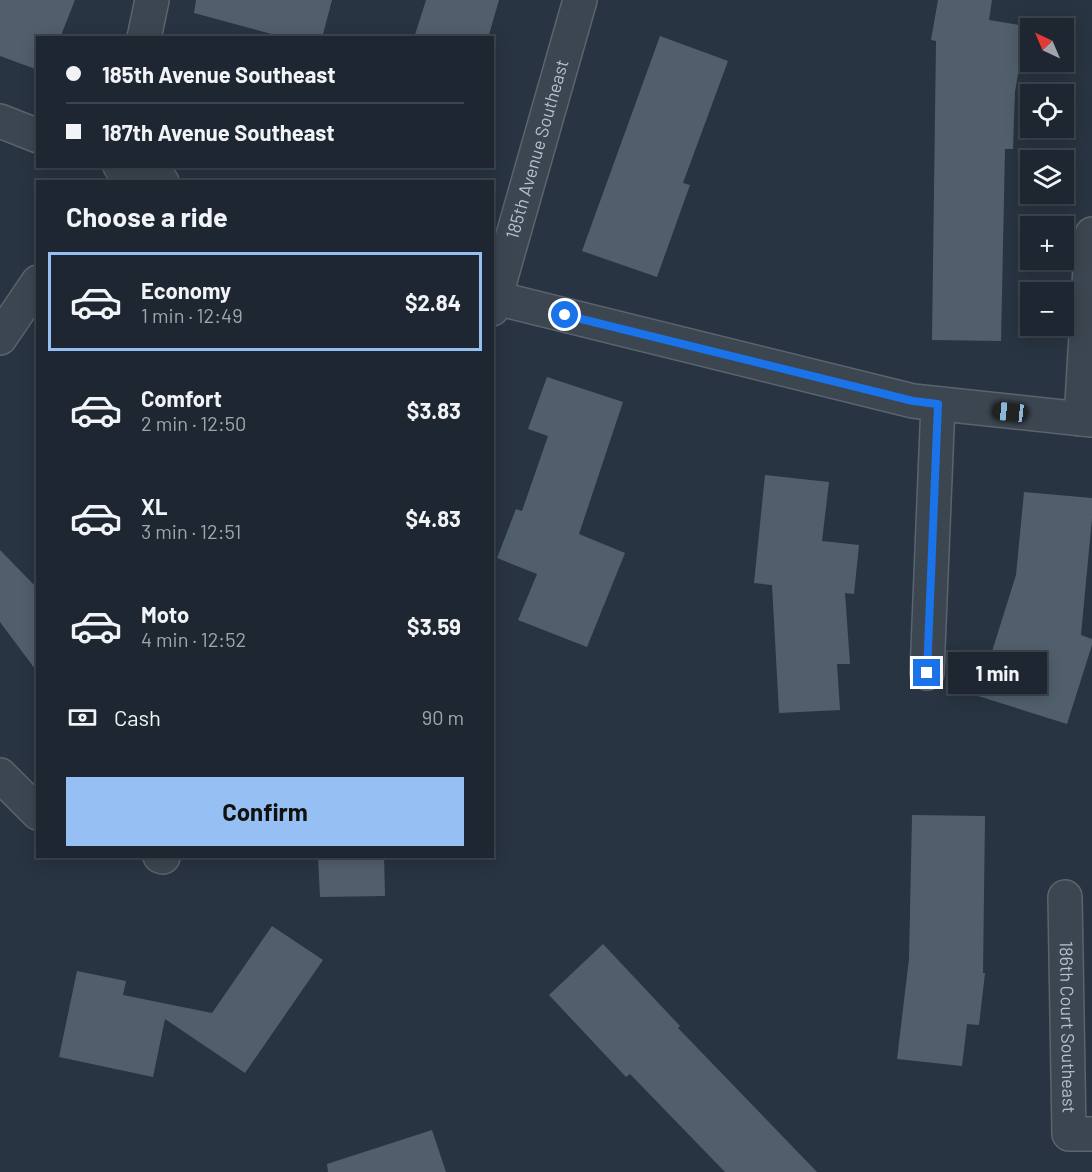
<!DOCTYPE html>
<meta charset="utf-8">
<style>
:root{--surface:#1e2731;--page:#2b333d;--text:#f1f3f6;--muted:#a1a5ab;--line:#3c444d;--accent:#96c0f3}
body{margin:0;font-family:Barlow,sans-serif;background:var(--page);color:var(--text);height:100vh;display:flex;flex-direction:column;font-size:22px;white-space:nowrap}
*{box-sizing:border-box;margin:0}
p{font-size:20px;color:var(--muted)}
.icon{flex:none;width:33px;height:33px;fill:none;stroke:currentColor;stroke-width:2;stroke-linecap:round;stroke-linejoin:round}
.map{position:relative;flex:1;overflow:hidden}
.side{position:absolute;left:36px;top:180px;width:458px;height:678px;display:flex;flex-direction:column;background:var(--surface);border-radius:0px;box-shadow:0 3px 15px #0003,0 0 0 2px var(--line)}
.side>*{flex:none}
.banner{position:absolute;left:36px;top:36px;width:458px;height:132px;border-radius:0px;box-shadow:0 3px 15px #0003,0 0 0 2px var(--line);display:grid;align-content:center;height:132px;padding:0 30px;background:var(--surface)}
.needle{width:39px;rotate:316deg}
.tools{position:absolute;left:1020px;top:18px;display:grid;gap:12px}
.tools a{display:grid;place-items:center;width:54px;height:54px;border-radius:0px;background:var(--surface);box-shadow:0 3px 15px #0003,0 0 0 2px var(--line);font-size:30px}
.end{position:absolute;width:27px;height:27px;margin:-14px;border:8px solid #1a73e8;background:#fff;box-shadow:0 0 0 3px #fff}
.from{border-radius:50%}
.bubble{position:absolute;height:42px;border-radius:0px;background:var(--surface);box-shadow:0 3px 15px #0003,0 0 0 2px var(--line);font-size:20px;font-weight:700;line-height:42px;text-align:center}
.car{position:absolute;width:18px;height:36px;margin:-18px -9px;border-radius:8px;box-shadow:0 0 4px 2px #0007;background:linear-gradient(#222 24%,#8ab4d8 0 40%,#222 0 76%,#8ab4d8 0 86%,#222 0)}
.banner b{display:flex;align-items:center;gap:21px;height:57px;font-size:22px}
.banner b+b{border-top:2px solid var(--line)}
.banner i{width:15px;height:15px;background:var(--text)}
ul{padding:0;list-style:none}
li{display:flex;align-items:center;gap:18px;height:99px;margin:0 12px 9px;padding:0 18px;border:3px solid transparent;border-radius:0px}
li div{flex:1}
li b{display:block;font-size:22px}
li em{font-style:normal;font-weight:700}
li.selected{border-color:var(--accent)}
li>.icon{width:54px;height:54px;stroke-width:1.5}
h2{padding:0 30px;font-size:27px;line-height:72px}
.pay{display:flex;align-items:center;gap:15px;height:66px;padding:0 30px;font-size:22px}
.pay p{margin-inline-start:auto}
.cta{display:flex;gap:12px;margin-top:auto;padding:12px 30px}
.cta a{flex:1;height:69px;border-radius:0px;background:var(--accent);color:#111;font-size:24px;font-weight:700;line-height:69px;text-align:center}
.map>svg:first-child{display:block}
.building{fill:#515f6c}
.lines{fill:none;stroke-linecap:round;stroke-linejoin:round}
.street-casing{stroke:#5a646e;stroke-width:36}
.street{stroke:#3c4651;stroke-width:33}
.route{stroke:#1a73e8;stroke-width:8}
.labels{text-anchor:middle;stroke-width:5;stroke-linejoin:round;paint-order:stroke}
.street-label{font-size:18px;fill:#b9c1cb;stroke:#212b36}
</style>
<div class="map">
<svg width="1092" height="1172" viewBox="0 0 1092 1172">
<rect width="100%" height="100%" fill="#283441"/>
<path class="building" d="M0,0H75L60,38H38V70L0,56Z
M196,0H332L322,38H286L194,13Z
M426,0H499L488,38H414Z
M938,0H992L989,20L1026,26L1015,92L1013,149H1005L1001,341L932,340L936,41L931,40Z
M660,36L728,61L683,183L690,185L657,277L582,251Z
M547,377L623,402L579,534L625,553L587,647L518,620L537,574L497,558L516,509L522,511L548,436L528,429Z
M765,475L829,482L822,541L859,545L854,594L845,593L850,664H837L840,710L779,713L772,585L754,583Z
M1024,492L1092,498V518L1081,635L1092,639V645L1067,724L978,696L1016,575Z
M0,550L38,589V673L0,622Z
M912,815L985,816L983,973H985L979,1025L967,1024L962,1066L897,1059L909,959Z
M318,856H384L385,896L320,897Z
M272,926L323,960L245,1073L165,1019L153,1077L59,1057L77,971L126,981L123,995L212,1013Z
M603,944L680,1026L678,1028L817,1172H725L630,1074L626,1077L549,995Z
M432,1130L446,1172H328L327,1164Z"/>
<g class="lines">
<defs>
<g id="street">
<path d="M144,38L152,0"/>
<path d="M0,121L38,136"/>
<path d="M120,166L162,182"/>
<path d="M492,297L913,401L1092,420"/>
<path id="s1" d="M492,309L580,0"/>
<path d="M0,338L38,282"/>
<path d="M1081,419L1092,234"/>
<path d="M927,673L938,404"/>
<path d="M0,775L38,813"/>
<path d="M160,856L163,857"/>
<path id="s2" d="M1065,897L1069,1134H1092"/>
</g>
</defs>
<use href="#street" class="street-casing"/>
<use href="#street" class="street"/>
</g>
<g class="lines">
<path class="route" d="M565,315L913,401L938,404L927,673"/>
</g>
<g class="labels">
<g class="street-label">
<text dy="6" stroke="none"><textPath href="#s1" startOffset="166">185th Avenue Southeast</textPath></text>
<text dy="6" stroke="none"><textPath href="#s2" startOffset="130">186th Court Southeast</textPath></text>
</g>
</g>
</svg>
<div class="tools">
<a><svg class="needle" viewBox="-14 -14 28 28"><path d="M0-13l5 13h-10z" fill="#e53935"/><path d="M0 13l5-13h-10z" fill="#a1a5ab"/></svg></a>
<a><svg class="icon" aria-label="locate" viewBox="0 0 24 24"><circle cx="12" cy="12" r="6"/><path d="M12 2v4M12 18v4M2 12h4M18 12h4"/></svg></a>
<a><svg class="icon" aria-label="layers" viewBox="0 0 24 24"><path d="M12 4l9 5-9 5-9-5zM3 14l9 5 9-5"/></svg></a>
<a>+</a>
<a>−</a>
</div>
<i class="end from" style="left:565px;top:315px"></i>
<i class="end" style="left:927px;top:673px"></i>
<div class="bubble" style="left:948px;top:652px;width:99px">1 min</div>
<i class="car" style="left:1010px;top:412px;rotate:276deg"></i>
<div class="banner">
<b><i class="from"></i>185th Avenue Southeast</b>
<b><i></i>187th Avenue Southeast</b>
</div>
<section class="side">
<h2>Choose a ride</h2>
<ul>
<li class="selected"><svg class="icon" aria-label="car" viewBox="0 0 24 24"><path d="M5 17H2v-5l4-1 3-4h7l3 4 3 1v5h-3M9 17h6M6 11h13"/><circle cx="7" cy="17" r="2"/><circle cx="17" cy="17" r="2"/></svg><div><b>Economy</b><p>1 min · 12:49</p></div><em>$2.84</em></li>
<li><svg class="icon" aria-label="car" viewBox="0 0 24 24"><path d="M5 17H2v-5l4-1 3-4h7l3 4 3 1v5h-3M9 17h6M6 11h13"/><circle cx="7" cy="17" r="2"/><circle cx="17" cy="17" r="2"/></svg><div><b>Comfort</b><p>2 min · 12:50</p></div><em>$3.83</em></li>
<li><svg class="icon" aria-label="car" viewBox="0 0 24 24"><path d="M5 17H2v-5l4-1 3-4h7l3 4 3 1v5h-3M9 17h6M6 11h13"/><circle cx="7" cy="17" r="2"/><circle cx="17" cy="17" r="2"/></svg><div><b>XL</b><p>3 min · 12:51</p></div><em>$4.83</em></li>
<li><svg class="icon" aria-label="car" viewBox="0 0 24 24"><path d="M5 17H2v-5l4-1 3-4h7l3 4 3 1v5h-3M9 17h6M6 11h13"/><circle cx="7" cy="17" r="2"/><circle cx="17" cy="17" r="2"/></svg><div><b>Moto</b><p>4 min · 12:52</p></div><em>$3.59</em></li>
</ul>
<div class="pay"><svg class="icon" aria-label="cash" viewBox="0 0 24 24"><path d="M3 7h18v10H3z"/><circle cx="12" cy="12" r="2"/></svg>Cash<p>90 m</p></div>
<div class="cta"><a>Confirm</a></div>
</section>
</div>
